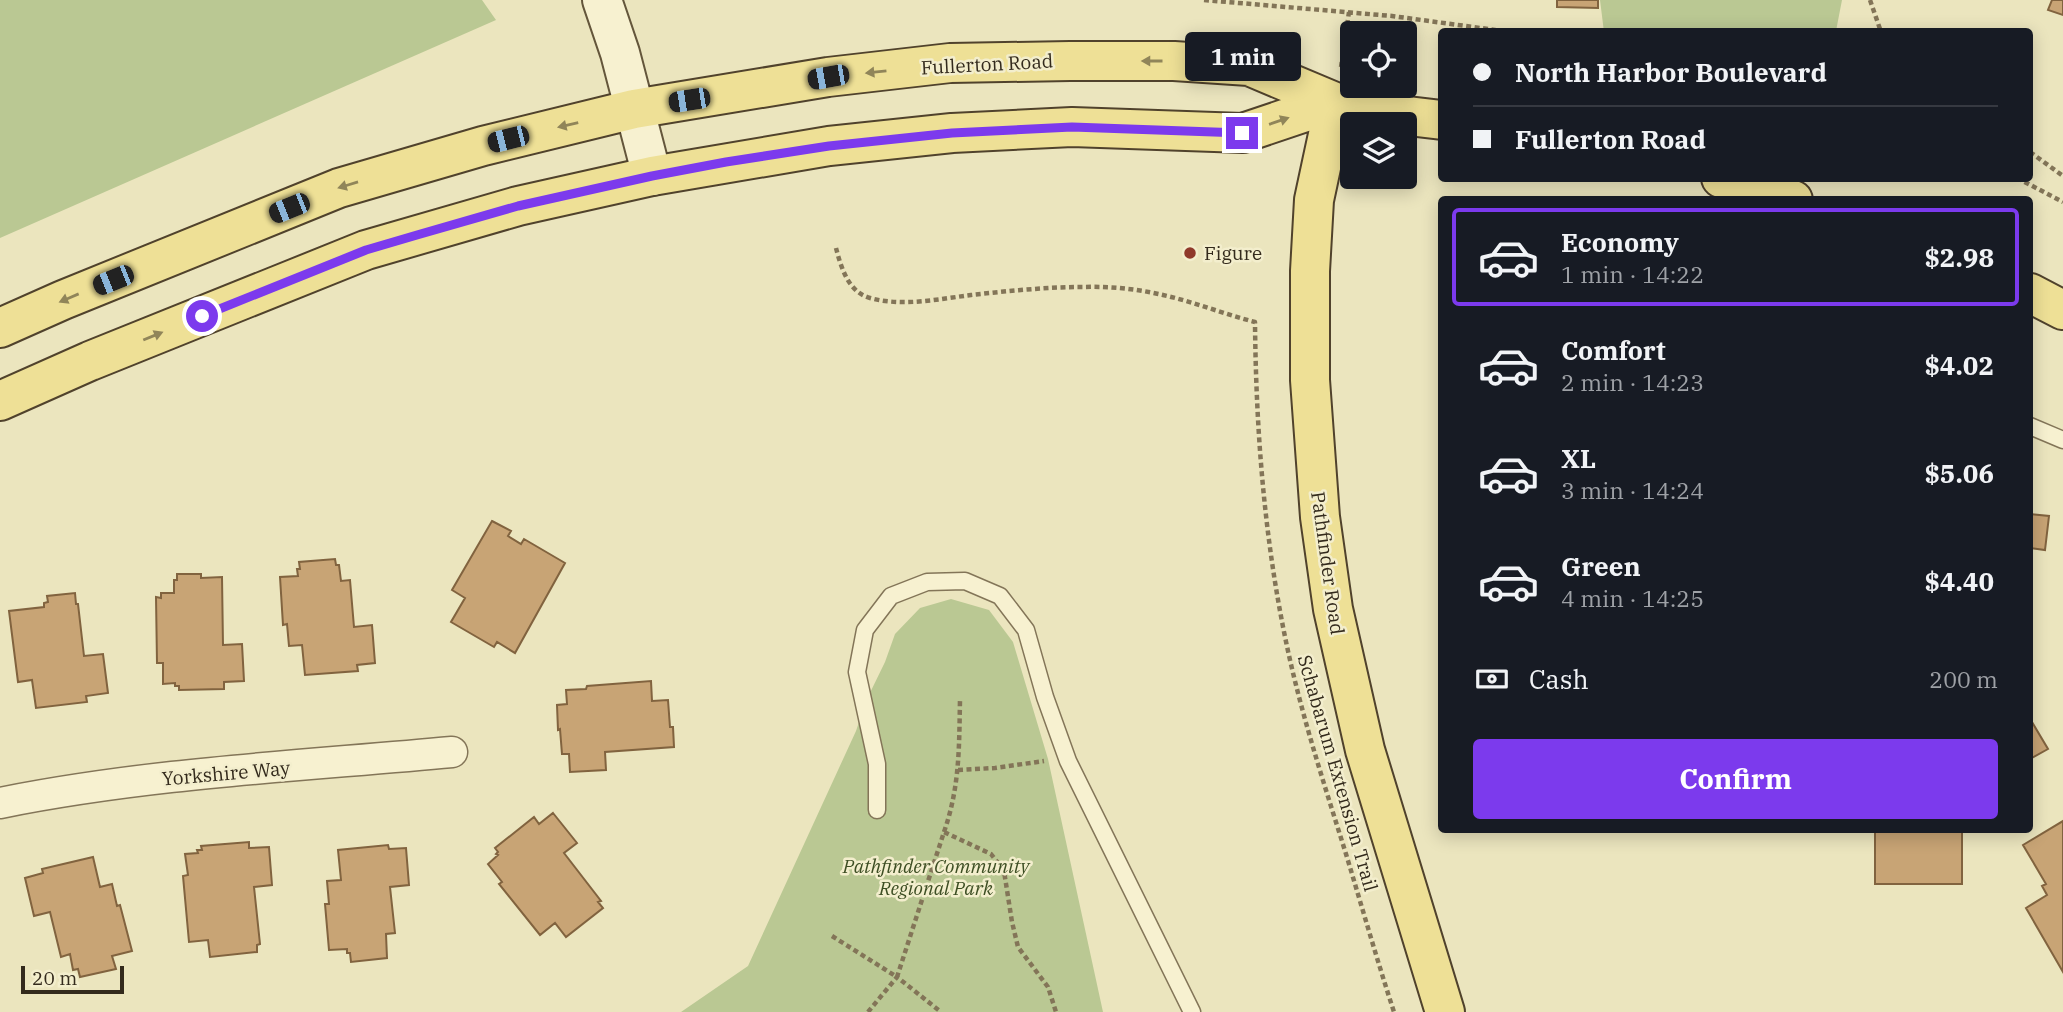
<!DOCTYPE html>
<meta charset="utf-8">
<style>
:root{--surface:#171b24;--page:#242831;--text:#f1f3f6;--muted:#9ea1a6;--line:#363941;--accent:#7c3aed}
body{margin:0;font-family:"IBM Plex Serif",serif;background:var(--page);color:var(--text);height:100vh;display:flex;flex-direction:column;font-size:26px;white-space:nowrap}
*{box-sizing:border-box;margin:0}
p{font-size:23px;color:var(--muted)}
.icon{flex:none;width:38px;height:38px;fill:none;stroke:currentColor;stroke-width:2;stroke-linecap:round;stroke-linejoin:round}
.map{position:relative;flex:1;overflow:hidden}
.details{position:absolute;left:1438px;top:196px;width:595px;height:637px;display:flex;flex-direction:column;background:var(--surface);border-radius:7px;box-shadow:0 4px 18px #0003}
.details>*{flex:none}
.guide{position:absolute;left:1438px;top:28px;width:595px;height:154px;border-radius:7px;box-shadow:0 4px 18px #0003;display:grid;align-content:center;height:154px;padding:0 35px;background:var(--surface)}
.tools{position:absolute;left:1340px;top:21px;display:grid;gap:14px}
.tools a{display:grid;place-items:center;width:77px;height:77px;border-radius:7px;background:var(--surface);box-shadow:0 4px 18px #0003;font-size:35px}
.scale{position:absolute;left:21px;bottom:18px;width:103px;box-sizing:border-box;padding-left:7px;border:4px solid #332a1c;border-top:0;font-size:19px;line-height:24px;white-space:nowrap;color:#332a1c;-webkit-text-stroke:5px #f3eecd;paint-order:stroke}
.end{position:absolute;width:32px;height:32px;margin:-16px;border:9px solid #7c3aed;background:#fff;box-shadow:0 0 0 4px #fff}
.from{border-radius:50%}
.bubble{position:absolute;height:49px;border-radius:7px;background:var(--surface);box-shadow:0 4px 18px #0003;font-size:23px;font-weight:800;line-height:49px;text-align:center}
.car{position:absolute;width:21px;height:42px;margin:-21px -10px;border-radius:9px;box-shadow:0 0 5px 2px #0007;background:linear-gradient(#222 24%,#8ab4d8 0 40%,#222 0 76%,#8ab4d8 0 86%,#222 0)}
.guide b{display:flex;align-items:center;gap:24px;height:66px;font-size:26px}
.guide b+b{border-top:2px solid var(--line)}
.guide i{width:18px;height:18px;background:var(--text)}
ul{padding:12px 0 0;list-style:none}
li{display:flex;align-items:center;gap:21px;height:98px;margin:0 14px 10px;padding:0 21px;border:4px solid transparent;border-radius:7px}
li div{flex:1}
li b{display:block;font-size:26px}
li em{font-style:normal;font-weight:800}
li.current{border-color:var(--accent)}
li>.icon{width:63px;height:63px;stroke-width:1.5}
.pay{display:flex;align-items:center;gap:18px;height:77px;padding:0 35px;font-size:26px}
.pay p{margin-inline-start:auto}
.cta{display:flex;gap:14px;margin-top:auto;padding:14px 35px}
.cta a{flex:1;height:80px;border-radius:7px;background:var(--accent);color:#fff;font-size:28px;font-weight:800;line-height:80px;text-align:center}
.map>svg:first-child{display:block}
.green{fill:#bac893}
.building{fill:#c8a475;stroke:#81633f;stroke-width:2}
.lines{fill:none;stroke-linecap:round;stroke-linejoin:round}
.lane-casing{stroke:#837558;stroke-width:19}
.street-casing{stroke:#837558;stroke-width:33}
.secondary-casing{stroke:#64563b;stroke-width:42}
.primary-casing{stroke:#50422c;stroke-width:42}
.path{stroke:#837558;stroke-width:4.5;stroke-dasharray:5 3.5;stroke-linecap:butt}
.lane{stroke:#f7f1d0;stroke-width:16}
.street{stroke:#f7f1d0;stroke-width:30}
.secondary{stroke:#f7f1d0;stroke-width:38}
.primary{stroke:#eee096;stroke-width:38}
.oneway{fill:#908559}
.route{stroke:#7c3aed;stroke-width:9}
.poi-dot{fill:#8f392a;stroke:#f3eecd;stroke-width:2.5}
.labels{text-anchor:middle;stroke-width:5;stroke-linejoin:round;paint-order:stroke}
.street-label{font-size:19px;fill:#332a1c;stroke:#f3eecd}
.poi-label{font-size:19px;fill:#332a1c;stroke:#f3eecd;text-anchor:start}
.park-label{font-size:19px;font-style:italic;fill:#3d4e23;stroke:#f3eecd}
</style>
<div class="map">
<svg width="2063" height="1012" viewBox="0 0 2063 1012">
<rect width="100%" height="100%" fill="#ebe5be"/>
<path class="green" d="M0,0H482L496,20L0,238Z
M1600,0H1842L1836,31L1604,32Z
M951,599L989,610L1013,642L1048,759L1103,1012H681L748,966L856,731L866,701L885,662L895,634L920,608Z"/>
<path class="building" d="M1557,0H1598V8L1557,7Z
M2052,0H2063V15L2048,10Z
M2030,514L2049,516L2045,550L2030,548Z
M492,521L511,531L508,536L521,544L524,539L565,563L515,653L497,642L494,647L451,622L465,598L452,590Z
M335,559L336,565H339L341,581L350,580L354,627L372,625L375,663L357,665L358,671L305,675L302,645L289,646L287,624L283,625L280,577L298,576L297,569H300L299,562Z
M177,574H201V578L222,577L223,645L242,644L244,681L224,682V689L179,690V686H175V683L163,684V663H157L156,597L161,598V593H174V580H177Z
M75,593L76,604H78L84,656L103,654L108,693L86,696L87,702L36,708L32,680L18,682L9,611L44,607V603L48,602L47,596Z
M651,681L652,701L668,700L670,727H673L674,747L605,752L606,770L570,772L569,754H562L560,729L558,730L557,705L567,704L566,690L586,689L587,686Z
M2032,722L2048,749L2030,759V723Z
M553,813L577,843L564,853L601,901L598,902L603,908L566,937L555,923L540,935L499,884L502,882L488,864L498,855L496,854L498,852L495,848L534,817L539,824Z
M2063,821V972L2026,908L2047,895L2042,886L2046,884L2023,845Z
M1875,830H1962V884H1875Z
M249,842V848L269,847L272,885L254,887L260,944L257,945V952L210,957L208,940L189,942L183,876L188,875L185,854L198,853L197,850H202L201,846Z
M388,845L389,849L406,848L409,885L390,887L395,933L386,934L387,958L351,962L350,953H347V949L329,950L325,904H329L327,881L341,880L338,850Z
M93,857L100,887L112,884L117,906L120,905L132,951L112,956L116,969L80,977L78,969L73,970L70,954L61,957L50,912L34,916L25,878L43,873L42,869Z"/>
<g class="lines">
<defs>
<path id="lane" d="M2030,426L2063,440
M877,810V764L857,672L865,630L891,596L927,582L965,581L1000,596L1026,630L1045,697L1068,761L1192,1012"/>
<path id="street" d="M0,803C149,773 301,766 452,752"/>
<path id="secondary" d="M602,0L620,53L652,176"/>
<path id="primary" d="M1335,102L1314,200L1310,271V380L1320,517L1333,609L1365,750L1445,1012
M1721,178L1793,200
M2030,293L2063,310
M0,328L63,300L339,188L483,146L634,109L828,77L950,63L1070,61H1174L1249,66L1335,102L1408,116L1442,120
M0,401L90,361L366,250L518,206L652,176L829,146L952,133L1072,127L1243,133L1335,102"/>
</defs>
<use href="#lane" class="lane-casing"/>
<use href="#street" class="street-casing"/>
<use href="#secondary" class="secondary-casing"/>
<use href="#primary" class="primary-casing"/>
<path class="path" d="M1204,0L1392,16L1510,32
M1870,0L1881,32
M1341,67L1349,12
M2030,152L2063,176
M2017,178L2063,202
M836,248C841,267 848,292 870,298C903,307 939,299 971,295C1008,291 1046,287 1083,287C1110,286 1137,289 1163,295C1194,302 1224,314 1255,322C1256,435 1265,549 1290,660C1305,726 1326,790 1346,854C1362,907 1377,960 1394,1012
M958,770L995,768L1044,761
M944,832C960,786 959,747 960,700
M832,936L897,977L944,832L991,854L1004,871L1012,922L1018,947L1048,987L1056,1012
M868,1012L897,977L941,1012"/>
<use href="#lane" class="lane"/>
<use href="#street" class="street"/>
<use href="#secondary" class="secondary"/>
<use href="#primary" class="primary"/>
</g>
<defs><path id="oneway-solid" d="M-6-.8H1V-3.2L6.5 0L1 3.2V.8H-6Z" transform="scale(1.75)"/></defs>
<g class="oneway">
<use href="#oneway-solid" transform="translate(1152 61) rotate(-180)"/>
<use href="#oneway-solid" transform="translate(876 72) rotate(174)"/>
<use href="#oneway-solid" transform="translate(1279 121) rotate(-19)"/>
<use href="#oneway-solid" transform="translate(568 125) rotate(167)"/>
<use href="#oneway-solid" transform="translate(348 185) rotate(163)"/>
<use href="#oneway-solid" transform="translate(69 298) rotate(157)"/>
<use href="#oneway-solid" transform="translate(153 336) rotate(-22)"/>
</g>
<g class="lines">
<path class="route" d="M202,316L366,250L417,235L518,206L652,176L726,162L829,146L952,133L1072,127L1242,133"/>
</g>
<circle class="poi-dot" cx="1190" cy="253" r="7"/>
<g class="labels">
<g class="street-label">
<text transform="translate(987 64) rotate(-3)" y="7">Fullerton Road</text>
<text transform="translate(1328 563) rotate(82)" y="7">Pathfinder Road</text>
<text transform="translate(226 773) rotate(-5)" y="7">Yorkshire Way</text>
<text transform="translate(1338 773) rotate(74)" y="7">Schabarum Extension Trail</text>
</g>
<g class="poi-label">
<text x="1204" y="260">Figure</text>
</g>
<g class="park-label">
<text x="936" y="873">Pathfinder Community<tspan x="936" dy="22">Regional Park</tspan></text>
</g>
</g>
</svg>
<div class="tools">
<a><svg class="icon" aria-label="locate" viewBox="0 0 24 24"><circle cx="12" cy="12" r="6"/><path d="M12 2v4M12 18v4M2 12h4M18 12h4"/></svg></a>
<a><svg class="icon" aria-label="layers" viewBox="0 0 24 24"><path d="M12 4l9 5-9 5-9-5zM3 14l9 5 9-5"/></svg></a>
</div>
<div class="scale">20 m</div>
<i class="end from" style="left:202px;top:316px"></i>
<i class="end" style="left:1242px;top:133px"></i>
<div class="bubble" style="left:1185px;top:32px;width:116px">1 min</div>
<i class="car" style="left:828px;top:77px;rotate:260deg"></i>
<i class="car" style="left:689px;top:100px;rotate:261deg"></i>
<i class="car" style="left:508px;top:139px;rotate:256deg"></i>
<i class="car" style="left:289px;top:208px;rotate:248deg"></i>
<i class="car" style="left:113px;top:280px;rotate:248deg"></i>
<div class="guide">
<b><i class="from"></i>North Harbor Boulevard</b>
<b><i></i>Fullerton Road</b>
</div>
<section class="details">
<ul>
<li class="current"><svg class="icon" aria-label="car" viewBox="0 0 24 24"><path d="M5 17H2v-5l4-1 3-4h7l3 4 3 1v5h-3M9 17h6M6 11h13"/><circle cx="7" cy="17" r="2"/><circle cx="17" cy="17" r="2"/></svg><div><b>Economy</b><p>1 min · 14:22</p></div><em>$2.98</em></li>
<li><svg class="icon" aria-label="car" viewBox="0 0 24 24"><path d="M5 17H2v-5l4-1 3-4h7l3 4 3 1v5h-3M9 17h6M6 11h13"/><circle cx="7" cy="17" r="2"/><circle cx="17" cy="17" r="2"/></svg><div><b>Comfort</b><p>2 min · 14:23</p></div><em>$4.02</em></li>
<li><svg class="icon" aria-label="car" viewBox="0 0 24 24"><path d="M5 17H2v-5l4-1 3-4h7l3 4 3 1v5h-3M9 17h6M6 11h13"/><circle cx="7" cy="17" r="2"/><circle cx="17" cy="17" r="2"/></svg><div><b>XL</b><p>3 min · 14:24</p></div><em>$5.06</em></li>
<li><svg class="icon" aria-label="car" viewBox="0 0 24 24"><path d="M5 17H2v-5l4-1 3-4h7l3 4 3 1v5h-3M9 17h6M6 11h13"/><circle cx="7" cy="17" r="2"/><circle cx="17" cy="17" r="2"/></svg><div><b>Green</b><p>4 min · 14:25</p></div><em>$4.40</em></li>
</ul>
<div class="pay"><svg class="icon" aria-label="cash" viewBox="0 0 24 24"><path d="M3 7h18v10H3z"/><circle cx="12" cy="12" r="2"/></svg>Cash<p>200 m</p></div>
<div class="cta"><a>Confirm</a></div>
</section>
</div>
